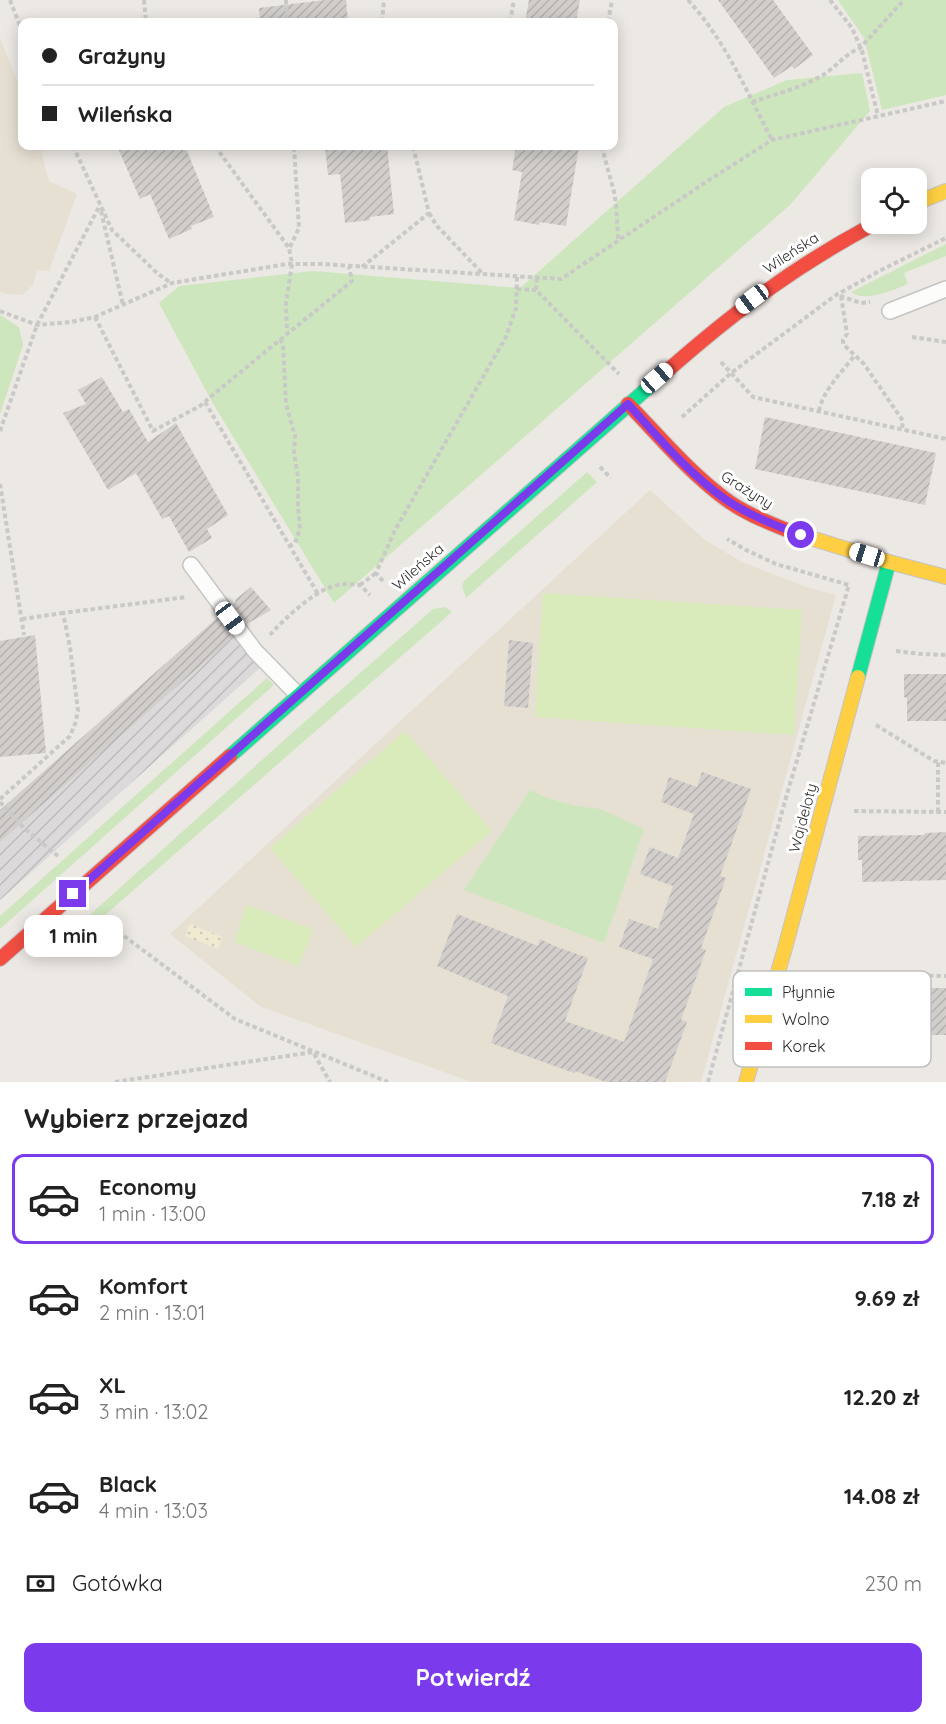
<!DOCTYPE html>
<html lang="pl">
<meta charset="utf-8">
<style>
:root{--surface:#fff;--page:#f6f6f6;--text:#222;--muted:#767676;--line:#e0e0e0;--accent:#7c3aed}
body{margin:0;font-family:Quicksand,sans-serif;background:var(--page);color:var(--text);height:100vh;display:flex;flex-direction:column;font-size:22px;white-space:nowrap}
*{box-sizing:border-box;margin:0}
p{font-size:20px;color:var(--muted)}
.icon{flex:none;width:33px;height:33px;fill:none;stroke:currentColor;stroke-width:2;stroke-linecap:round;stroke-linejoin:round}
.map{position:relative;height:1082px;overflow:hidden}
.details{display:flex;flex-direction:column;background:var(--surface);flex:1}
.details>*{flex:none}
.hud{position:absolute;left:18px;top:18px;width:600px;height:132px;border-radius:12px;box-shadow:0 3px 15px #0003;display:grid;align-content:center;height:132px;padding:0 24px;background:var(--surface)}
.tools{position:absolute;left:861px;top:168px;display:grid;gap:12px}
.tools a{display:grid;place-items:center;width:66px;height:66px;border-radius:12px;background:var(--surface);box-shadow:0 3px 15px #0003;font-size:30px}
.end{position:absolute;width:27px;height:27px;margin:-14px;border:8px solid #7c3aed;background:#fff;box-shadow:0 0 0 3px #fff}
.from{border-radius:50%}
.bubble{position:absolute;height:42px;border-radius:12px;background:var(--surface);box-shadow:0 3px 15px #0003;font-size:20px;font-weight:800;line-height:42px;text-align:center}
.car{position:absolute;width:18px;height:36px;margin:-18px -9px;border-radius:8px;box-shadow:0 0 4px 2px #0007;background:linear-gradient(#fff 24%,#345 0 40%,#fff 0 76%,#345 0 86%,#fff 0)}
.hud b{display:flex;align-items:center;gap:21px;height:57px;font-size:22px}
.hud b+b{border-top:2px solid var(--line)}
.hud i{width:15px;height:15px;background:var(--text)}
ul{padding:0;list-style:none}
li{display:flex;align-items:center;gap:18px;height:90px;margin:0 12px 9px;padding:0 12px;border:3px solid transparent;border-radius:12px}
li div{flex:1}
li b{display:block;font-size:22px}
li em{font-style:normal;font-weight:800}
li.selected{border-color:var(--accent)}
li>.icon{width:54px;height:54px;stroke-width:1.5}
h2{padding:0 24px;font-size:27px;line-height:72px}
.pay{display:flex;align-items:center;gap:15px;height:66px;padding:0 24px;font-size:22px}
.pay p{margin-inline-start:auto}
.action{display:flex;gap:12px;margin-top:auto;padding:12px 24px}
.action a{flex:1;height:69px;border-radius:12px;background:var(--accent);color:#fff;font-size:24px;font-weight:800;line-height:69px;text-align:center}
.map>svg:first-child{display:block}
.industrial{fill:url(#industrial-furrows)}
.education{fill:#e6e0d3}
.grass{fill:#cee6be}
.sand{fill:url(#sand-dots)}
.pitch{fill:#d9eabb}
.building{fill:url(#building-hatch)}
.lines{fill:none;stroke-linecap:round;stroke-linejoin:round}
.lane-casing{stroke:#c5c4c5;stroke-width:18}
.fast-casing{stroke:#c5c4c5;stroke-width:16}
.slow-casing{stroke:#c5c4c5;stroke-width:16}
.jam-casing{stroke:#c5c4c5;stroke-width:16}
.path{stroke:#c9c9c8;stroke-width:4;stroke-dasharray:4.5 3;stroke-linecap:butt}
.lane{stroke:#fcfcfb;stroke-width:15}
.fast{stroke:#16e098;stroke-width:14}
.slow{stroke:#ffcf43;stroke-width:14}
.jam{stroke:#f24e42;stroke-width:14}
.route{stroke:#7c3aed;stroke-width:8}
.labels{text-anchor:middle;stroke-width:6;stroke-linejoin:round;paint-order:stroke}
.street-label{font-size:15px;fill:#2e2e2e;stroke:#fff}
.key{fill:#fff;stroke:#c0c0c0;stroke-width:1.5}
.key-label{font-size:16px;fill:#2e2e2e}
</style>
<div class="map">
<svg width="946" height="1082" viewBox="0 0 946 1082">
<defs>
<pattern id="industrial-furrows" width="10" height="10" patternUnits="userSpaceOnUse" patternTransform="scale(1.5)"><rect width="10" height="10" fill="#dcd9db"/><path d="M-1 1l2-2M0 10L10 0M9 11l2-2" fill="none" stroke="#bdbbbc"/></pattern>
<pattern id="sand-dots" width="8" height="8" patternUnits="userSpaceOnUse" patternTransform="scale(1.5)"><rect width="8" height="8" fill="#f0ead3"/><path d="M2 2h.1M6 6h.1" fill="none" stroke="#cec9b5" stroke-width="1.8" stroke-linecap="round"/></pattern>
<pattern id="building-hatch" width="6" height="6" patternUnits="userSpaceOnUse" patternTransform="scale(1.5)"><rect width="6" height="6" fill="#d1cecb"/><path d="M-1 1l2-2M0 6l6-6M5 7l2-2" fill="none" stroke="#b4b1af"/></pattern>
</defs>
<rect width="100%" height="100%" fill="#ece8e4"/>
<path class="industrial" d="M218,619L261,667L0,900V814Z"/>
<path class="education" d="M0,38L22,92V146H40L49,181L77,194L49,271L37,270L33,285L22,295L8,294L0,292Z
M650,490L705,540L742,562L809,588L836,595L701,1082H472L261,1007L170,934Z"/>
<path class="grass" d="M838,0H946V95L882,110L864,38Z
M862,73L870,111L790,205L334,603L212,402L159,303L179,286L313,271L520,288L724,107L787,80Z
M946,244V256L904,273L908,284C893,290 865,303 851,292Z
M0,315L19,327L23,345L0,414Z
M587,472L597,482L466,598L462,586L464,581Z
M445,607L452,612L73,943V930L292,733L433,609Z
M267,678L274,685L0,929V916Z
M530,790L547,798L576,806L600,809L644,829L604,943L464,890Z"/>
<path class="sand" d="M190,924L222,937L218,949L185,936Z"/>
<path class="pitch" d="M543,593L802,610L794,735L535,717Z
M405,731L492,831L356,947L270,848Z
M247,905L313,929L299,966L234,942Z"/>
<path class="building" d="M325,0H346L348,22H260L259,8Z
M529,0H580L576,22H525Z
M718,0H773L813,55L794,69L792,66L774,78Z
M117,146H185L214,217L191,226L192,229L169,239L150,194L140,199Z
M325,146H387L394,214L370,217V220L345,223L340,174L328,175Z
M516,146H579L566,226L540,222L539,225L514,220L522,172L512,170Z
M102,377L123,412L129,409L148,442L176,423L228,515L207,529L212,538L189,552L169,516L162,519L136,473L108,490L63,413L86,404L78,390Z
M765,417L936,453L925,505L755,469Z
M251,587L271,610L247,624L233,605L236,601L235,600Z
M218,617L233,637L0,842V810Z
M35,635L46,753L0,757V641Z
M509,640L533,643L528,708L504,706Z
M904,674H946V721H907V698L904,697Z
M702,772L751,789L720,876L726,878L701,948L706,950L681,1020L687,1022L665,1082H606L575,1071L574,1073L491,1043L508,996L437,966L457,914L538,946L540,939L557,947L588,958L565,1021L624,1042L653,959L619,947L629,919L658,929L673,886L640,874L650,847L678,858L694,814L661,802L669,777L697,787Z
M946,832V880L862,882V860H858V836L924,835L925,833Z
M883,988H946V1035H883V1039H819V1016H816V992H883Z"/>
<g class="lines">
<defs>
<path id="lane" d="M890,311L946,289
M191,565L255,651L298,695"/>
<path id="fast" d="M858,677L889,562
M230,756L667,371"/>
<path id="slow" d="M916,203L946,191
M794,533L889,562L946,577
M746,1082L785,948L858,677"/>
<path id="jam" d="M667,371C734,312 795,266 874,224
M628,404C659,436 688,471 724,498C745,514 770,523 794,533
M0,959L230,756"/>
</defs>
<use href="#lane" class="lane-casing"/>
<use href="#fast" class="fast-casing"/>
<use href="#slow" class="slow-casing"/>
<use href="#jam" class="jam-casing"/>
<path class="path" d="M10,0L22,31
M144,0L146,22
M286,0L287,22
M688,0C725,40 747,92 772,140
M830,0L852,28L862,51L878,116
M382,22L384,0
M510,22L514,0
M608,22L612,0
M752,102C776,94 801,88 823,75C836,67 845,54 860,48L904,0
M73,146L112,230L157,273L171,283
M215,146L289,248L292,264L286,303L287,331L288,333
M602,146C605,161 610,176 614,192C617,207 617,223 618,239
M101,211L123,305
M429,213L437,226L483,274
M290,247L299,228L294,146
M362,267L429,213L413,146
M537,278L536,290L619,374
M517,289L536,290
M840,296L861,303L870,302
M841,296L847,334L843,340V344L864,364L903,421L902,428
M0,311L37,325L71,322L95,317L172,283L287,264H322L561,279L709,180L772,140L946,101
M95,317L153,431L200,406L215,393L352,281L349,267
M912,337L946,342
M280,339L283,344L286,404L295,436L294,454L298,476V506L300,529L295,543L290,546
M721,362L753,397L946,439
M205,402L318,594
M819,411C823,390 842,372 855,355
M682,417L731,373L836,295L883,269L946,238
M0,431L37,325L100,205
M600,467L611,478
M0,484L24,635
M383,581L376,573L394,532L506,337L516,308L517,276
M360,585L376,573
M22,619L63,613
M270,635C283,620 312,593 331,587C341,583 350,584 360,585L370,595
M896,651L921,654L946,655
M876,725L934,761L946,763
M0,799L70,736L75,724L78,711L70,647L63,613L187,597
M0,802L25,829L58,856
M854,811L946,812
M938,812V762
M112,927L235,1019L388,1082
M809,973L946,976
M115,1082L313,1052L330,1082
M708,1082L787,794L849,585L776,564L746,550L727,539"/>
<use href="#lane" class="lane"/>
<use href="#fast" class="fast"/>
<use href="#slow" class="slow"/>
<use href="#jam" class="jam"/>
</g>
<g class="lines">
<path class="route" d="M73,894L628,404C658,437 688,473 725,499C748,515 775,525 801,535"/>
</g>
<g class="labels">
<g class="street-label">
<text transform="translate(791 253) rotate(-33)" y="5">Wileńska</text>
<text transform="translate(747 490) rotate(32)" y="5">Grażyny</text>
<text transform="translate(418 567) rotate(-41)" y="5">Wileńska</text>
<text transform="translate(803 818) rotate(-75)" y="5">Wajdeloty</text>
</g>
</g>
<rect x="733" y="971" width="198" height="96" rx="9" class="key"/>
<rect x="745" y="988" width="27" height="8" fill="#16e098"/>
<rect x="745" y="1015" width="27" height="8" fill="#ffcf43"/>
<rect x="745" y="1042" width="27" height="8" fill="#f24e42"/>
<g class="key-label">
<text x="782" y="998">Płynnie</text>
<text x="782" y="1025">Wolno</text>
<text x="782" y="1052">Korek</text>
</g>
</svg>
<div class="tools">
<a><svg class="icon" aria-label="locate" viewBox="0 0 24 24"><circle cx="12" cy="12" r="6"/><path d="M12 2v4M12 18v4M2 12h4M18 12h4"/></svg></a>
</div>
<i class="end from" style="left:801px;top:535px"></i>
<i class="end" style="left:73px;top:894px"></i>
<div class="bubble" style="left:24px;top:915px;width:99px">1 min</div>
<i class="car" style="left:752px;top:299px;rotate:233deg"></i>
<i class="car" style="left:657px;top:378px;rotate:49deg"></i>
<i class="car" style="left:867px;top:555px;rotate:287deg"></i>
<i class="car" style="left:230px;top:618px;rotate:143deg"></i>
<div class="hud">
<b><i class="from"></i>Grażyny</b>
<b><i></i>Wileńska</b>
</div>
</div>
<section class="details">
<h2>Wybierz przejazd</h2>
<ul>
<li class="selected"><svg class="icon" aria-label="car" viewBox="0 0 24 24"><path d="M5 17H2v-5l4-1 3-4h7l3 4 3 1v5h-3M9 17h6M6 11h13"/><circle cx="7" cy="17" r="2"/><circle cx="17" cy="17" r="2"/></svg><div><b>Economy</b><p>1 min · 13:00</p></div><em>7.18 zł</em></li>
<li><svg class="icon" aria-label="car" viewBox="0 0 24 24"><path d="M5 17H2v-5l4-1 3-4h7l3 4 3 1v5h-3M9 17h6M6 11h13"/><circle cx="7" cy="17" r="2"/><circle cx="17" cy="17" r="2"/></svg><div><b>Komfort</b><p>2 min · 13:01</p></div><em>9.69 zł</em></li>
<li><svg class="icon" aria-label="car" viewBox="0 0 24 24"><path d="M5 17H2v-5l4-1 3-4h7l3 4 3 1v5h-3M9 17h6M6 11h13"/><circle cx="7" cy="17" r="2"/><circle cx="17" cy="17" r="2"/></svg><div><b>XL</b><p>3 min · 13:02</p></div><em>12.20 zł</em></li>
<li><svg class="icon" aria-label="car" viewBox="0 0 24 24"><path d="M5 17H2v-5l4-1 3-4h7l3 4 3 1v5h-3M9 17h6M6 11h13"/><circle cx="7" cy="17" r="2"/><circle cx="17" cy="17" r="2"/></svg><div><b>Black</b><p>4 min · 13:03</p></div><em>14.08 zł</em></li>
</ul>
<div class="pay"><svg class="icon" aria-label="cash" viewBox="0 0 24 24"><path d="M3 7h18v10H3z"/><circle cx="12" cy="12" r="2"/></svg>Gotówka<p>230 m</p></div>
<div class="action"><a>Potwierdź</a></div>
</section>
